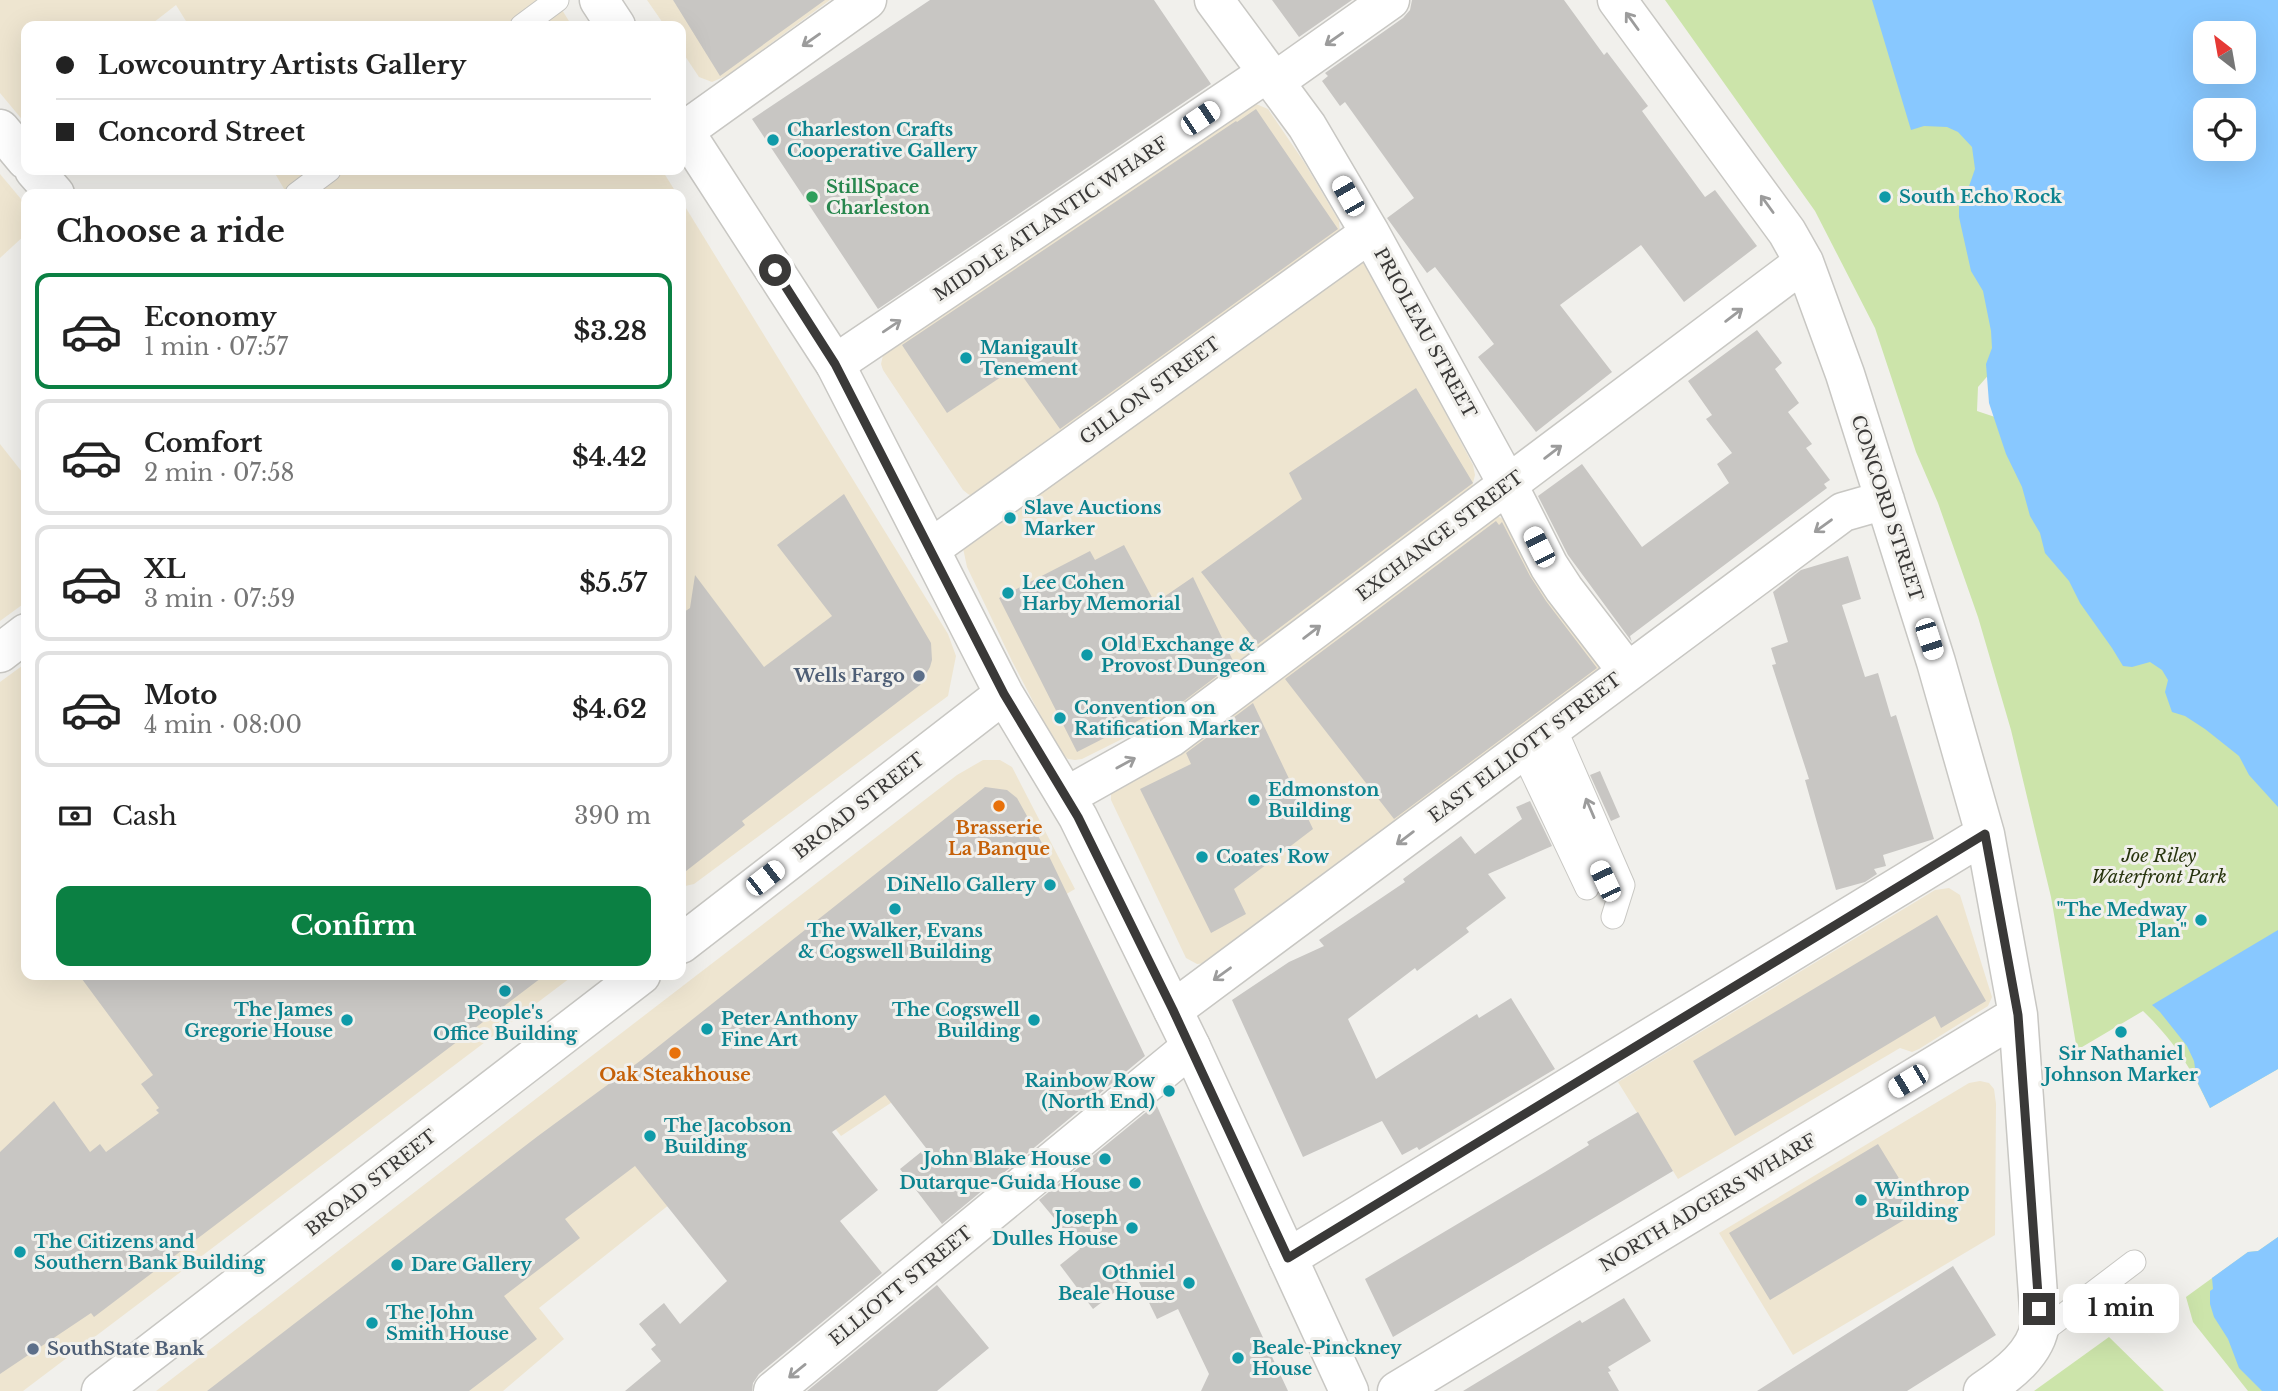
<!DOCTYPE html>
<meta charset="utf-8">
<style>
:root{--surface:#fff;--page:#f2f2f2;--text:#222;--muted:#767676;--line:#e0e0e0;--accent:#0b8043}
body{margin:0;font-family:"Libre Baskerville",serif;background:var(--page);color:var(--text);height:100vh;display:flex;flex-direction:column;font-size:26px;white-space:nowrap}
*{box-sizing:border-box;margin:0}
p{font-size:23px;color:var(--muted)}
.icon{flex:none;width:38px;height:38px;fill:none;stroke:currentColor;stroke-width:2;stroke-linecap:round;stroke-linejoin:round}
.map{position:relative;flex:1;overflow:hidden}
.side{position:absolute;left:21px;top:189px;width:665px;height:791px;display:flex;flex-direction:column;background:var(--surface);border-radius:14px;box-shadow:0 7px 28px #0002}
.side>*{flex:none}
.hud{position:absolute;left:21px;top:21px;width:665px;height:154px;border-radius:14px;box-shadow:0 7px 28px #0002;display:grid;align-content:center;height:154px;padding:0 35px;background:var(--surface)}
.needle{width:46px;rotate:329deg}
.controls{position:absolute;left:2193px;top:21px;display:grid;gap:14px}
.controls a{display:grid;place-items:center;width:63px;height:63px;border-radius:14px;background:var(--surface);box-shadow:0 7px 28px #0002;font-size:35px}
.end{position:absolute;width:32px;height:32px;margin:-16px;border:9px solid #3a3938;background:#fff;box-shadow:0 0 0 4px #fff}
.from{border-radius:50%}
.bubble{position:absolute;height:49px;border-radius:14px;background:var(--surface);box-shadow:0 7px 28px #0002;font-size:23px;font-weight:800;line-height:49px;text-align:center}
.car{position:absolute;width:21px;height:42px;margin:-21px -10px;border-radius:9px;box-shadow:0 0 5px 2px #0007;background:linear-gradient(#fff 24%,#345 0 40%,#fff 0 76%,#345 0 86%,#fff 0)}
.hud b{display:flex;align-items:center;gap:24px;height:66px;font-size:26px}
.hud b+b{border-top:2px solid var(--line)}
.hud i{width:18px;height:18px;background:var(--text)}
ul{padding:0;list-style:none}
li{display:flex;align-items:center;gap:21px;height:116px;margin:0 14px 10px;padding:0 21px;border:4px solid var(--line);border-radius:14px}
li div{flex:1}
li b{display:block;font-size:26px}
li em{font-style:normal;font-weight:800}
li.current{border-color:var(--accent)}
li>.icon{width:63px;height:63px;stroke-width:1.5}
h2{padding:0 35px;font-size:32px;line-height:84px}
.pay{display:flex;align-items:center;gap:18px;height:77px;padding:0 35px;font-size:26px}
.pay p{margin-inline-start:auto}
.button{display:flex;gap:14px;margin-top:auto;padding:14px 35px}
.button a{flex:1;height:80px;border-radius:14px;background:var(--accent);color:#fff;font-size:28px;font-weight:800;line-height:80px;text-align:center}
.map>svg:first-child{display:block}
.commercial{fill:#eee5d0}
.green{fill:#cce4aa}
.water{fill:#88c8ff;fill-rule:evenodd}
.building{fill:#c8c6c3}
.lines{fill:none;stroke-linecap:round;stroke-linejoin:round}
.service-casing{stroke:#c8c7c3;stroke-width:25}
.minor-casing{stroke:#c8c7c3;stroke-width:41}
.tertiary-casing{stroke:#c8c7c3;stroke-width:41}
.service{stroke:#fff;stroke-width:23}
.minor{stroke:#fff;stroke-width:38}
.tertiary{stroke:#fff;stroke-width:38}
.oneway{stroke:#9c9c9c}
.route{stroke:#3a3938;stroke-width:9}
.culture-dot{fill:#0f9aa8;stroke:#f1f0ec;stroke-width:2.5}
.leisure-dot{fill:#2e9e5b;stroke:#f1f0ec;stroke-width:2.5}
.service-dot{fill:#5c6f8a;stroke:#f1f0ec;stroke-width:2.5}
.food-dot{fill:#e8710a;stroke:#f1f0ec;stroke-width:2.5}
.labels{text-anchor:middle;stroke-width:6;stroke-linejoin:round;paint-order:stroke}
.culture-label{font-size:18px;font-weight:bold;fill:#0d838f;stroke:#f1f0ec;text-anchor:start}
.leisure-label{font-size:18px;font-weight:bold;fill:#27864d;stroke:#f1f0ec;text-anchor:start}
.street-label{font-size:18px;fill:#3a3938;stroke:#f1f0ec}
.service-label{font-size:18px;font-weight:bold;fill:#4e5e75;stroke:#f1f0ec;text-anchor:end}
.food-label{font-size:18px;font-weight:bold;fill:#c56008;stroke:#f1f0ec}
.park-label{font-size:18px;font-style:italic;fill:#28350f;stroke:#f1f0ec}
</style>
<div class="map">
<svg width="2278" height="1391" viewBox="0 0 2278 1391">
<rect width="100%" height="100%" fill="#f1f0ec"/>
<path class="commercial" d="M0,0H556L572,26H189L176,5L149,26H26L25,123L0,93Z
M647,0H830L728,75L712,82L699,77L681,50V26H665Z
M1256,104L1268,109L1304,162L1339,221L1340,233L974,497L968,494L963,490L883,370L881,364L883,355Z
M273,170H662L677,194H287Z
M0,174L26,205V234L0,258Z
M681,200L948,634L956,656L948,696L694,884L681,887Z
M1350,257L1366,261L1473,465L1475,475L1472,487L1164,718L1082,759L1075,760L1068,759L1058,749L1012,661L967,567L963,548Z
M0,444L26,477V602L0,621Z
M1494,515L1506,520L1602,670L1207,963L1197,964L1186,958L1111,800V792Z
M26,663V975H574L23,1391H0V682Z
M983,760H1000L1012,767L1075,889L915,983L960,1057L841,1136L792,1073L723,1162L539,1308L564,1339L503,1391H156L957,775Z
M1949,888L1960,895L1992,997L1988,1006L1919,1049L1912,1052L1900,1048L1678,1179L1618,1082L1935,890Z
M1980,1081L1989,1083L1994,1089L1996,1104L1995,1235L1793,1355L1719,1233L1969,1083Z"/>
<path class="green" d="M1665,0H2004L1992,371L1978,387L1977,411L2004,420L2278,609V1069L2210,1108C2191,1068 2175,1042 2143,1011L2077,1050L2051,897L2011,730L1978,617L1938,503L1916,452L1875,328L1815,211Z
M2278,1237V1391H2248L2193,1322L2186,1297L2248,1252L2258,1251Z
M2109,1337L2164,1391H2034Z"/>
<path class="water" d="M1872,0H2278V807L2249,775L2239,756L2205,729L2185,716L2172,712L2165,692L2168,680L2162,670L2150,662L2132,667L2123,666L2112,648L2080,603L2069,581L2045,553L2040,533L2030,516L2022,487L2006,454L1989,403L1986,364L1992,348L1991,331L1983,291L1971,271L1959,217V205L1966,195L1975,169L1972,147L1958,132L1947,127L1924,126L1911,130ZM2244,33V72H2205V33ZM2205,110H2244V149H2205Z
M2278,930V1069L2210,1108L2197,1081L2194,1061L2187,1046L2160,1012L2152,1005Z
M2278,1237V1391H2262L2239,1368L2228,1339L2214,1317L2210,1304V1291L2213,1289L2212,1278L2248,1252L2258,1251Z"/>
<path class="building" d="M673,0H825L720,76Z
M930,0H1154L1211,84L878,309L752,119Z
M1272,0H1352L1299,37Z
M1412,0H1564L1604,55L1607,52L1648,106L1642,111L1705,197L1715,190L1757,246L1684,302L1641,245L1560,305L1612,372L1536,432L1478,357L1494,344L1435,267L1427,273L1387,218L1414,198L1345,102L1340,106L1322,81L1328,76L1325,73L1403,18L1410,10Z
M1256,109L1338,229L1060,429L1016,367L947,413L902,345L1236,121L1237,122Z
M1757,330L1782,363L1775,369L1799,403L1788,412L1812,444L1806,448L1830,480L1824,484L1827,488L1630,636L1632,642L1568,555L1538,496L1582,464L1642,547L1729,483L1717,464L1732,453L1706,419L1712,415L1688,381Z
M1416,388L1473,483L1258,644L1201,572L1302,499L1289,473Z
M844,494L931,643L932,660L930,667L920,685L742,821L745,825L681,875V614L690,608L695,575L764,667L832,616L777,545Z
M1496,521L1499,525L1502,522L1530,576L1546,601L1597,668L1394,819L1285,679Z
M1124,545L1155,603L1193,577L1234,663L1168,713L1165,707L1077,752L999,598L1090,551L1095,560Z
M1848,556L1861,599L1842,605L1865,677L1878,673L1891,717L1896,715L1934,839L1883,855L1886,866L1874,869L1877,874L1865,882L1836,890L1805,780L1809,779L1772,665L1776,664L1771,648L1788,642L1773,592L1801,570Z
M1253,703L1313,829L1234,889L1246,914L1211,933L1140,789L1191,764L1186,753Z
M1600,771L1620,817L1611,821L1590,775Z
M985,787L1007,790L1017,798L1047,852L1145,1056L942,1224L900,1169L926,1148L885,1095L832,1132L878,1190L840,1221L882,1273L759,1374L753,1383L752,1391H625L661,1361L651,1349L656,1345L639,1324L664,1303L680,1324L727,1281L635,1166L565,1219L580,1238L504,1296L537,1339L469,1391H207L538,1136L640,1061Z
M1530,801L1552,846L1488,874L1506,898L1466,928L1469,932L1417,971L1415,968L1348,1019L1376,1079L1477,1014L1479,1018L1511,998L1555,1069L1419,1150L1417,1147L1402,1155L1382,1121L1303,1157L1232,1000L1289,962L1324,946L1319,940L1405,882L1403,879L1461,836L1475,854L1522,819L1516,807Z
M1937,915L1986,1001L1941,1028L1935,1016L1735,1136L1693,1061Z
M79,975H545L94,1317L91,1313L0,1374V1152L54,1101L90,1152L100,1144L106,1152L159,1113L156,1110L159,1108L141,1084L153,1075Z
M1156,1104L1203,1209L1288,1391H1201L1209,1374L1178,1309L1157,1319L1136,1276L1093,1309L1060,1265L1080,1249L1039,1200Z
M1638,1112L1673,1171L1393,1337L1365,1279L1545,1172L1589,1145L1587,1142Z
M1878,1144L1919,1211L1770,1300L1729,1233Z
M1953,1266L1996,1335L1907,1391H1757Z
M937,1285L989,1348L937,1391H807Z
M1624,1298L1651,1341L1608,1367L1611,1371L1608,1372L1619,1391H1463L1580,1320L1582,1323Z"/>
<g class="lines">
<defs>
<path id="service" d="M522,26L557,0
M297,194L329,170
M1554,726L1623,885L1613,917
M1538,738L1606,883
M1522,751L1587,888
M2039,1334L2134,1262"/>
<path id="minor" d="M1214,0L1307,126L1370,233L1508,485L1549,566L1564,589L1627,671
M1617,0L1787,232L1804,262L1845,374L1936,662L1985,834L2018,1015L2040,1323C2037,1353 2007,1375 1983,1391
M1274,82L1390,0
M0,129L26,160
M684,131L867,0
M34,170L55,194
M835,364L1267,73
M930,549L1370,233
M0,653L26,633
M1067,796L1170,738L1804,262
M1173,1010L1843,512L1885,500
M1288,1258L1985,834
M773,1391L1191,1047
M1397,1391L2018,1015"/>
<path id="tertiary" d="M599,0L616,26
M681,126L835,364L1004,694L1078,817L1191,1047L1349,1391
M681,944L1004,694
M101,1391L641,975"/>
</defs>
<use href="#service" class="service-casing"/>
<use href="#minor" class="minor-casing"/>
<use href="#tertiary" class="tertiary-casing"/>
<use href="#service" class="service"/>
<use href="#minor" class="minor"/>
<use href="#tertiary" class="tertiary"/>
</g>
<defs><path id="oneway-shaft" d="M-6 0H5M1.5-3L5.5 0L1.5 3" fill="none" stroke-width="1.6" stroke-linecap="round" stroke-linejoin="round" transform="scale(1.75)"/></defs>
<g class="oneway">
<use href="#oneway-shaft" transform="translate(1632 21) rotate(-126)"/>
<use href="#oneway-shaft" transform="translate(1334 39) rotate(145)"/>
<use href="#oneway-shaft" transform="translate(811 40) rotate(145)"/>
<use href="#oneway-shaft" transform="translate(1767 204) rotate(-126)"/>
<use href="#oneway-shaft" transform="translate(1734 315) rotate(-37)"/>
<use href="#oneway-shaft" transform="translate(892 326) rotate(-34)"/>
<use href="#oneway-shaft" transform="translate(1553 452) rotate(-37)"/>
<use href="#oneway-shaft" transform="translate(1823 526) rotate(144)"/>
<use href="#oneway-shaft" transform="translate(1312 632) rotate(-37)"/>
<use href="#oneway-shaft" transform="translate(1126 763) rotate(-29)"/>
<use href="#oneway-shaft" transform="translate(1590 808) rotate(-113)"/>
<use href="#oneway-shaft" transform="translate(1405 838) rotate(143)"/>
<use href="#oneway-shaft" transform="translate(1222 974) rotate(144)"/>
<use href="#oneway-shaft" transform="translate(797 1371) rotate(141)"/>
</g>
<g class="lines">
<path class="route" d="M775,270L835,364L1004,694L1078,817L1173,1010L1288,1258L1985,834L2018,1015L2039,1309"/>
</g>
<g class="culture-dot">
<circle cx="773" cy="140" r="7"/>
<circle cx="1885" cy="197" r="7"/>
<circle cx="966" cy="358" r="7"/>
<circle cx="1010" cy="518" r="7"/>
<circle cx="1008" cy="593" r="7"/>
<circle cx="1087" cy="655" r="7"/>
<circle cx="1060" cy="718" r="7"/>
<circle cx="1254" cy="800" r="7"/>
<circle cx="1202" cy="857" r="7"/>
<circle cx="1050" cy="885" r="7"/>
<circle cx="895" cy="909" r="7"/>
<circle cx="2201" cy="920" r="7"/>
<circle cx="505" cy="991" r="7"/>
<circle cx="347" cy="1020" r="7"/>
<circle cx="1034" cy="1020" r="7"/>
<circle cx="707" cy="1029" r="7"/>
<circle cx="2121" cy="1032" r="7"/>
<circle cx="1169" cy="1091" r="7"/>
<circle cx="650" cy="1136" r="7"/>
<circle cx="1105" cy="1159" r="7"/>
<circle cx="1135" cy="1183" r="7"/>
<circle cx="1861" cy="1200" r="7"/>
<circle cx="1132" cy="1228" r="7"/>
<circle cx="20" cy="1252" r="7"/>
<circle cx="397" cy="1265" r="7"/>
<circle cx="1189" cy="1283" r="7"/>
<circle cx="372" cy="1323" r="7"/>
<circle cx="1238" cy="1358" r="7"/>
</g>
<circle class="leisure-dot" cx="812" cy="197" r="7"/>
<g class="service-dot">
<circle cx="919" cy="676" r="7"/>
<circle cx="33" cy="1349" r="7"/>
</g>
<g class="food-dot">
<circle cx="999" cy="806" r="7"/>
<circle cx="675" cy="1053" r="7"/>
</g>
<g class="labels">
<g class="culture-label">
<text x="787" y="136">Charleston Crafts<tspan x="787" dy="21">Cooperative Gallery</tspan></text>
<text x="1899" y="203">South Echo Rock</text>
<text x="980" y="354">Manigault<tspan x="980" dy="21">Tenement</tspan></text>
<text x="1024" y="514">Slave Auctions<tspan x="1024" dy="21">Marker</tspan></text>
<text x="1022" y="589">Lee Cohen<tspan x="1022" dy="21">Harby Memorial</tspan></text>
<text x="1101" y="651">Old Exchange &amp;<tspan x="1101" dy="21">Provost Dungeon</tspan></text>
<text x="1074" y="714">Convention on<tspan x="1074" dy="21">Ratification Marker</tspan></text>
<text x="1268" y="796">Edmonston<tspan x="1268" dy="21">Building</tspan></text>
<text x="1216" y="863">Coates' Row</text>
<text x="1036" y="891" text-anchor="end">DiNello Gallery</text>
<text x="2187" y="916" text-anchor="end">"The Medway<tspan x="2187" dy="21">Plan"</tspan></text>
<text x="895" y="937" text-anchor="middle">The Walker, Evans<tspan x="895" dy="21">&amp; Cogswell Building</tspan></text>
<text x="333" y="1016" text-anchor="end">The James<tspan x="333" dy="21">Gregorie House</tspan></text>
<text x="1020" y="1016" text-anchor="end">The Cogswell<tspan x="1020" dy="21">Building</tspan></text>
<text x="505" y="1019" text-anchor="middle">People's<tspan x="505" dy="21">Office Building</tspan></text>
<text x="721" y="1025">Peter Anthony<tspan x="721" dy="21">Fine Art</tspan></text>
<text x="2121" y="1060" text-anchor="middle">Sir Nathaniel<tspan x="2121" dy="21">Johnson Marker</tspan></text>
<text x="1155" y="1087" text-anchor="end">Rainbow Row<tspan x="1155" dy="21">(North End)</tspan></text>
<text x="664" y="1132">The Jacobson<tspan x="664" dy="21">Building</tspan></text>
<text x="1091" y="1165" text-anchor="end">John Blake House</text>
<text x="1121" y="1189" text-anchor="end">Dutarque-Guida House</text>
<text x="1875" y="1196">Winthrop<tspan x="1875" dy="21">Building</tspan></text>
<text x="1118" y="1224" text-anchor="end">Joseph<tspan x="1118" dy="21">Dulles House</tspan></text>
<text x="34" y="1248">The Citizens and<tspan x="34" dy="21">Southern Bank Building</tspan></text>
<text x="411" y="1271">Dare Gallery</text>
<text x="1175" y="1279" text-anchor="end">Othniel<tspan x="1175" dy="21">Beale House</tspan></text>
<text x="386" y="1319">The John<tspan x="386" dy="21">Smith House</tspan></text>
<text x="1252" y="1354">Beale-Pinckney<tspan x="1252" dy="21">House</tspan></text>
</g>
<g class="leisure-label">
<text x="826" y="193">StillSpace<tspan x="826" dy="21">Charleston</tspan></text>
</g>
<g class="street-label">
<text transform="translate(1051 219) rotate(-34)" y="6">MIDDLE ATLANTIC WHARF</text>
<text transform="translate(1425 333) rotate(61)" y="6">PRIOLEAU STREET</text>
<text transform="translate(1150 391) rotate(-36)" y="6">GILLON STREET</text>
<text transform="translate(1887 508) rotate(72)" y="6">CONCORD STREET</text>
<text transform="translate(1440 536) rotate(-37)" y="6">EXCHANGE STREET</text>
<text transform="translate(1525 748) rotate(-37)" y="6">EAST ELLIOTT STREET</text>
<text transform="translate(859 806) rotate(-38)" y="6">BROAD STREET</text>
<text transform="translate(371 1183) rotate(-38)" y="6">BROAD STREET</text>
<text transform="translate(1708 1203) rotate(-31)" y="6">NORTH ADGERS WHARF</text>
<text transform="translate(901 1286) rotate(-39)" y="6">ELLIOTT STREET</text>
</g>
<g class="service-label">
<text x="905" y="682">Wells Fargo</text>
<text x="47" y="1355" text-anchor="start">SouthState Bank</text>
</g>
<g class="food-label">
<text x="999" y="834">Brasserie<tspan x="999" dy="21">La Banque</tspan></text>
<text x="675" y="1081">Oak Steakhouse</text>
</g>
<g class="park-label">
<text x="2159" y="862">Joe Riley<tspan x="2159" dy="21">Waterfront Park</tspan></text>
</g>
</g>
</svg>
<div class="controls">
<a><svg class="needle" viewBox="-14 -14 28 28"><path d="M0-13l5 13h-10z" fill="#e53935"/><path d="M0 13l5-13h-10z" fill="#767676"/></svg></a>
<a><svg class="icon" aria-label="locate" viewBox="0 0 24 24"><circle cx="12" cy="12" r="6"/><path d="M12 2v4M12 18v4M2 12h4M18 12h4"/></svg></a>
</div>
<i class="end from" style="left:775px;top:270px"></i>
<i class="end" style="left:2039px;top:1309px"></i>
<div class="bubble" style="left:2063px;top:1284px;width:116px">1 min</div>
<i class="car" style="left:1200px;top:118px;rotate:56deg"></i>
<i class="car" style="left:1348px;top:196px;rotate:330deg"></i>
<i class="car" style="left:1539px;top:547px;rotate:333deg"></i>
<i class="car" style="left:1929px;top:639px;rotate:162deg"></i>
<i class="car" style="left:765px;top:878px;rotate:52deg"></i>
<i class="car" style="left:1605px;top:881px;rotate:335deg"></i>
<i class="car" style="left:1908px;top:1081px;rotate:239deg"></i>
<div class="hud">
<b><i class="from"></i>Lowcountry Artists Gallery</b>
<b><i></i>Concord Street</b>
</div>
<section class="side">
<h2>Choose a ride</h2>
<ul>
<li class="current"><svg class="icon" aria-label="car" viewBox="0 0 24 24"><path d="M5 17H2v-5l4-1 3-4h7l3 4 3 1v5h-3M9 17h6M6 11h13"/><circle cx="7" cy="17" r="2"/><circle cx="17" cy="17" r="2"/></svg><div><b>Economy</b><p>1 min · 07:57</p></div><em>$3.28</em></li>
<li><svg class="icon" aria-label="car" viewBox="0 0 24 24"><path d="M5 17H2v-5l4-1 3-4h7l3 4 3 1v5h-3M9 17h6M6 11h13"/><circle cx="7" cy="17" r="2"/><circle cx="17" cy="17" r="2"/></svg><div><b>Comfort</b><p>2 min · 07:58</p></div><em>$4.42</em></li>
<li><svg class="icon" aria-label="car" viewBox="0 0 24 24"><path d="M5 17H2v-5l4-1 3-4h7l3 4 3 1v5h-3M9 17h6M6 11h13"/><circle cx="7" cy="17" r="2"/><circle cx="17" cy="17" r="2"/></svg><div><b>XL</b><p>3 min · 07:59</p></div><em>$5.57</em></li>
<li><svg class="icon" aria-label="car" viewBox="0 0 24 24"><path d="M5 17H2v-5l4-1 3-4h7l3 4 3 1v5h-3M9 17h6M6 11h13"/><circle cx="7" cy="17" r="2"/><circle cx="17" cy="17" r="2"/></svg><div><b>Moto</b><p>4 min · 08:00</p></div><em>$4.62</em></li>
</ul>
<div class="pay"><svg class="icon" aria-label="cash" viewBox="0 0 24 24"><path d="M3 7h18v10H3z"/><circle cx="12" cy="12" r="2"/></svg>Cash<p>390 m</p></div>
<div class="button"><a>Confirm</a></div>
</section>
</div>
